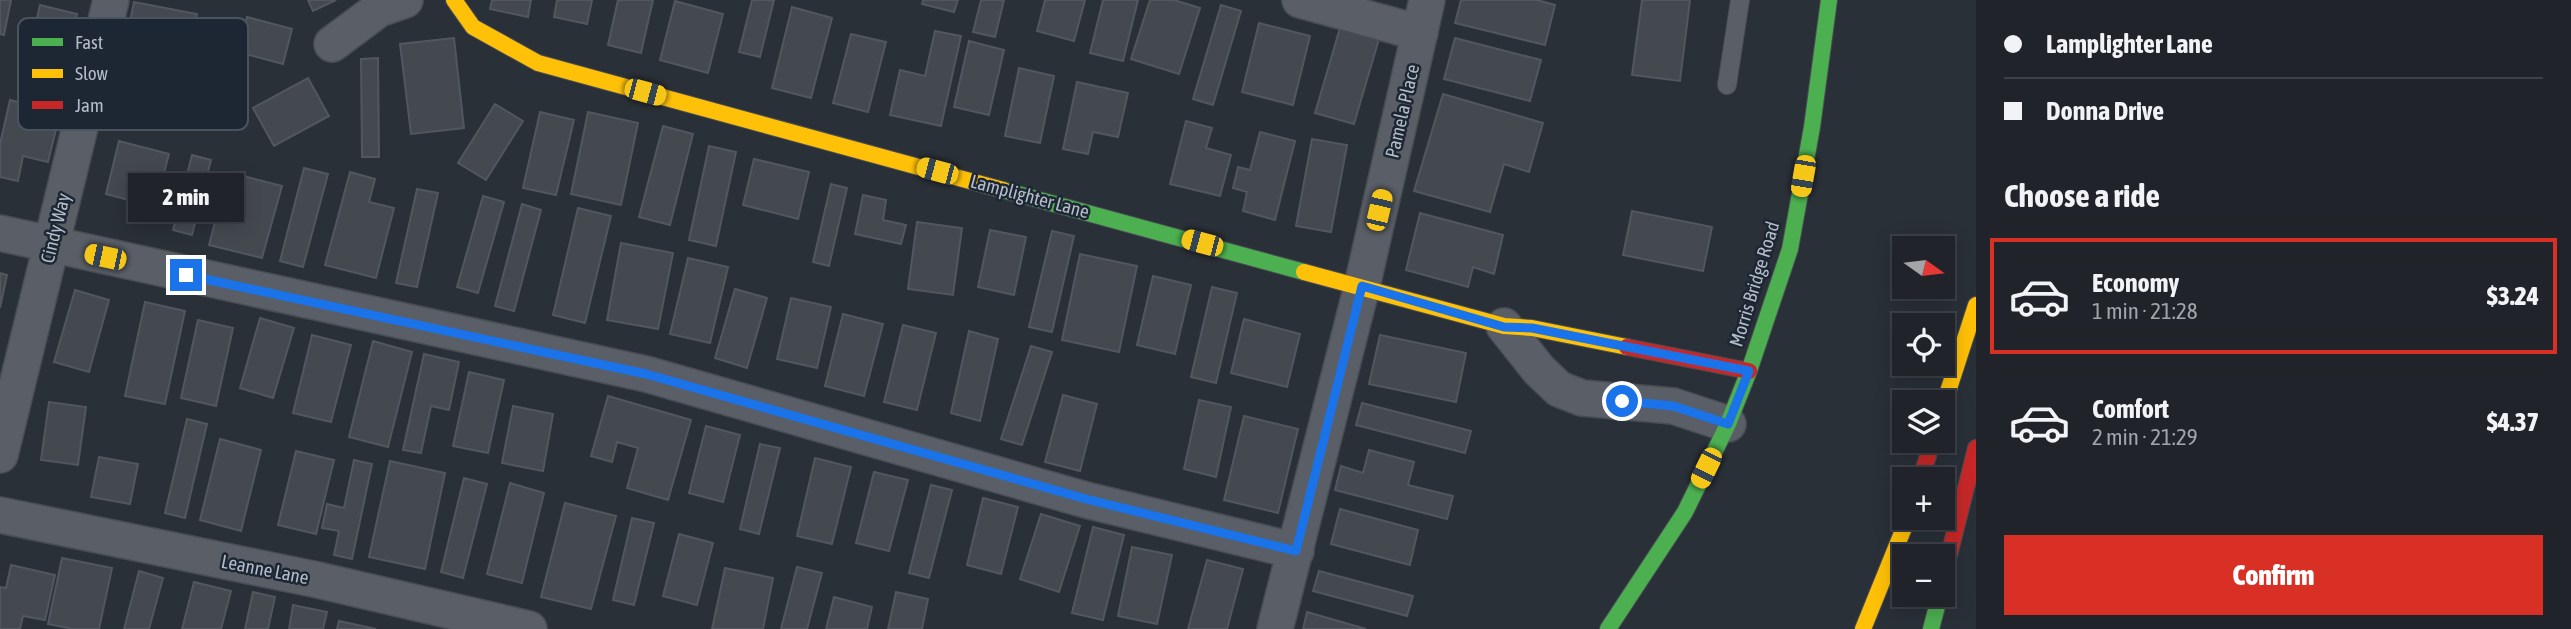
<!DOCTYPE html>
<meta charset="utf-8">
<style>
:root{--surface:#20242a;--page:#2d3036;--text:#f1f3f6;--muted:#a2a4a8;--line:#3d4147;--accent:#d93025}
body{margin:0;font-family:"Asap Condensed",sans-serif;background:var(--page);color:var(--text);height:100vh;display:flex;flex-direction:column;font-size:26px;white-space:nowrap}
*{box-sizing:border-box;margin:0}
p{font-size:23px;color:var(--muted)}
.icon{flex:none;width:38px;height:38px;fill:none;stroke:currentColor;stroke-width:2;stroke-linecap:round;stroke-linejoin:round}
.map{position:relative;flex:1;overflow:hidden}
.drawer{display:flex;flex-direction:column;background:var(--surface);width:595px}
.drawer>*{flex:none}
.guide{display:grid;align-content:center;height:154px;padding:0 28px;background:var(--surface)}
.needle{width:46px;rotate:104deg}
.buttons{position:absolute;left:1892px;top:236px;display:grid;gap:14px}
.buttons a{display:grid;place-items:center;width:63px;height:63px;border-radius:0px;background:var(--surface);box-shadow:0 4px 18px #0003,0 0 0 2px var(--line);font-size:35px}
.end{position:absolute;width:32px;height:32px;margin:-16px;border:9px solid #1a73e8;background:#fff;box-shadow:0 0 0 4px #fff}
.from{border-radius:50%}
.bubble{position:absolute;height:49px;border-radius:0px;background:var(--surface);box-shadow:0 4px 18px #0003,0 0 0 2px var(--line);font-size:23px;font-weight:800;line-height:49px;text-align:center}
.car{position:absolute;width:21px;height:42px;margin:-21px -10px;border-radius:9px;box-shadow:0 0 5px 2px #0007;background:linear-gradient(#f5c518 24%,#345 0 40%,#f5c518 0 76%,#345 0 86%,#f5c518 0)}
.guide b{display:flex;align-items:center;gap:24px;height:66px;font-size:26px}
.guide b+b{border-top:2px solid var(--line)}
.guide i{width:18px;height:18px;background:var(--text)}
ul{padding:0;list-style:none}
li{display:flex;align-items:center;gap:21px;height:116px;margin:0 14px 10px;padding:0 14px;border:4px solid transparent;border-radius:0px}
li div{flex:1}
li b{display:block;font-size:26px}
li em{font-style:normal;font-weight:800}
li.selected{border-color:var(--accent)}
li>.icon{width:63px;height:63px;stroke-width:1.5}
h2{padding:0 28px;font-size:32px;line-height:84px}
.action{display:flex;gap:14px;margin-top:auto;padding:14px 28px}
.action a{flex:1;height:80px;border-radius:0px;background:var(--accent);color:#fff;font-size:28px;font-weight:800;line-height:80px;text-align:center}
main{display:flex;flex:1;min-height:0}
.map>svg:first-child{display:block}
.building{fill:#444950;stroke:#52575f;stroke-width:2}
.lines{fill:none;stroke-linecap:round;stroke-linejoin:round}
.lane-casing{stroke:#484c53;stroke-width:20}
.street-casing{stroke:#484c53;stroke-width:38}
.fast-casing{stroke:#484c53;stroke-width:18}
.slow-casing{stroke:#484c53;stroke-width:18}
.jam-casing{stroke:#484c53;stroke-width:18}
.lane{stroke:#5a5e66;stroke-width:18}
.street{stroke:#5a5e66;stroke-width:35}
.fast{stroke:#4caf50;stroke-width:16}
.slow{stroke:#ffc107;stroke-width:16}
.jam{stroke:#c62828;stroke-width:16}
.route{stroke:#1a73e8;stroke-width:9}
.labels{text-anchor:middle;stroke-width:5;stroke-linejoin:round;paint-order:stroke}
.street-label{font-size:19px;fill:#b4bcc9;stroke:#1d2633}
.key{fill:#1d2633;stroke:#4a5360;stroke-width:2}
.key-label{font-size:19px;fill:#b4bcc9}
</style>
<main>
<div class="map">
<svg width="1976" height="629" viewBox="0 0 1976 629">
<rect width="100%" height="100%" fill="#2a3038"/>
<path class="building" d="M0,0H11L4,35L0,34Z
M308,0H336L313,11Z
M492,0H531L528,17L490,9Z
M557,0H592L587,24L554,17Z
M618,0H653L641,53L608,45Z
M752,0H774L760,57L739,52Z
M923,0H958L954,12L922,4Z
M981,0H1004L995,37L973,32Z
M1045,0H1085L1074,41L1037,31Z
M1103,0H1138L1123,61L1090,53Z
M1150,0H1174L1200,8L1179,74L1131,59Z
M1461,0H1537L1555,5L1545,45L1455,23Z
M1642,0H1690L1680,81L1632,75Z
M675,1L723,14L708,73L660,60Z
M134,2L197,14L187,69L123,57Z
M40,5L77,14L58,96L21,87Z
M1221,5L1241,11L1213,105L1193,99Z
M792,7L832,18L811,98L772,88Z
M247,17L292,29L283,64L238,52Z
M1259,23L1310,36L1293,105L1242,92Z
M1340,28L1379,39L1354,124L1315,113Z
M935,31L961,36L941,126L890,115L900,70L925,76Z
M851,34L886,42L868,112L833,103Z
M454,38L464,128L411,134L400,44Z
M1455,38L1541,60L1530,101L1444,79Z
M969,41L1004,50L989,115L954,107Z
M378,58L379,157H362L361,59Z
M1019,68L1054,76L1040,143L1005,136Z
M308,78L329,116L274,146L253,108Z
M1077,82L1128,93L1118,137L1093,132L1088,154L1063,149Z
M1443,94L1543,123L1529,172L1504,164L1490,212L1414,191Z
M10,100L60,113L48,162L23,156L18,181L0,177V144Z
M495,104L523,121L486,180L458,163Z
M540,112L574,120L556,195L523,188Z
M588,112L638,123L621,205L571,194Z
M1186,121L1212,128L1206,148L1231,155L1220,196L1170,184Z
M663,126L693,134L670,225L639,217Z
M1260,132L1295,141L1275,220L1243,211L1247,192L1233,188L1238,167L1250,170Z
M1312,139L1347,145L1331,232L1296,226Z
M119,141L169,154L155,207L106,194Z
M709,146L736,152L716,246L689,240Z
M192,155L211,160L192,235L173,230Z
M754,159L809,172L798,219L743,205Z
M304,168L328,174L303,267L280,261Z
M228,172L282,186L262,258L209,245Z
M350,172L375,179L369,202L394,208L376,278L325,265Z
M831,184L847,188L829,266L813,262Z
M417,189L438,193L417,287L396,283Z
M863,195L886,200L883,220L906,225L901,244L855,234Z
M483,196L504,202L478,293L457,287Z
M522,204L541,210L514,311L495,306Z
M578,208L611,216L585,323L553,315Z
M1632,211L1712,227L1703,271L1623,255Z
M1420,213L1503,235L1494,274L1473,267L1468,287L1406,270Z
M917,222L962,228L953,295L908,289Z
M990,230L1026,237L1014,295L978,287Z
M1052,231L1074,236L1052,332L1029,327Z
M621,243L673,253L658,329L607,320Z
M1080,254L1137,266L1119,352L1062,340Z
M688,258L728,267L710,343L670,334Z
M0,273L7,275L0,308Z
M1153,276L1191,285L1175,354L1137,345Z
M1212,287L1237,293L1216,383L1191,377Z
M735,289L767,298L747,368L715,358Z
M75,290L109,300L89,372L54,362Z
M791,298L831,307L817,368L777,359Z
M145,302L185,311L165,404L125,396Z
M843,314L883,324L864,396L825,386Z
M260,318L294,328L273,398L240,388Z
M1244,319L1300,334L1287,387L1231,373Z
M198,320L233,328L216,406L181,398Z
M903,325L936,333L917,410L884,402Z
M969,331L998,339L980,421L951,413Z
M312,335L351,345L331,422L293,413Z
M1380,335L1466,353L1456,402L1369,384Z
M373,341L412,352L388,447L349,437Z
M1031,346L1052,352L1022,445L1001,439Z
M424,354L459,362L449,410L431,406L421,453L403,450Z
M469,372L504,380L488,453L453,446Z
M1063,395L1097,404L1080,471L1045,462Z
M608,396L691,420L668,500L627,488L638,448L617,442L612,462L591,456Z
M1199,400L1231,407L1216,477L1184,469Z
M49,402L86,407L78,465L41,460Z
M1362,403L1471,431L1465,453L1356,425Z
M513,406L553,414L543,471L502,463Z
M1244,416L1298,429L1278,513L1224,500Z
M187,419L207,424L185,518L165,513Z
M706,426L740,435L723,502L689,493Z
M220,439L261,450L241,531L200,520Z
M760,444L780,448L759,534L740,529Z
M1369,450L1414,462L1408,485L1453,496L1447,519L1335,490L1341,466L1363,473Z
M296,451L334,460L316,534L278,525Z
M99,457L138,464L130,504L91,497Z
M815,458L851,467L832,544L797,536Z
M354,460L372,464L352,559L334,555L339,531L322,528L327,504L344,508Z
M390,461L445,473L425,569L369,557Z
M874,472L908,480L889,551L856,543Z
M464,478L487,484L463,578L441,572Z
M510,483L544,493L522,583L487,574Z
M931,485L952,490L929,578L909,573Z
M983,498L1018,507L1001,574L967,565Z
M565,503L616,516L591,609L541,597Z
M1340,509L1418,530L1410,565L1331,544Z
M1041,514L1080,526L1059,592L1020,579Z
M632,518L654,523L634,605L613,600Z
M1093,527L1124,535L1103,620L1072,613Z
M679,534L713,543L697,605L663,596Z
M1132,547L1172,555L1157,624L1118,616Z
M62,558L112,568L99,629H73L48,624Z
M1207,560L1243,569L1227,629H1188Z
M11,565L55,575L45,620L23,616L20,629H0V587L6,588Z
M797,567L822,573L807,629H781Z
M725,568L773,578L763,629H712Z
M139,571L163,578L149,629H124Z
M1319,571L1413,596L1407,616L1313,591Z
M194,582L231,591L221,629H182Z
M253,592L275,597L268,629H245Z
M896,592L928,599L922,629H888Z
M834,597L872,607L867,629H826Z
M293,605L327,612L323,629H289Z
M1307,612L1366,629H1303Z
M339,621L376,629H337Z"/>
<g class="lines">
<defs>
<path id="lane" d="M1727,85L1740,0"/>
<path id="street" d="M1300,0L1420,33
M332,44L379,9L405,0
M0,233L646,374L1086,500L1296,551
M1504,326L1539,370L1559,389L1582,398L1673,406L1728,424
M0,455L111,0
M0,515L318,580L529,629
M1275,629L1362,286L1427,0"/>
<path id="fast" d="M1003,190L1304,272
M1608,629L1685,512L1728,424L1749,371L1790,249L1812,127L1829,0
M1931,629L1940,595"/>
<path id="slow" d="M454,0L473,27L538,63L1003,190
M1304,272L1504,326L1532,328L1627,347
M1942,410L1976,305
M1863,629L1908,518"/>
<path id="jam" d="M1627,347L1749,371
M1920,480L1933,441
M1942,583L1976,448"/>
</defs>
<use href="#lane" class="lane-casing"/>
<use href="#street" class="street-casing"/>
<use href="#fast" class="fast-casing"/>
<use href="#slow" class="slow-casing"/>
<use href="#jam" class="jam-casing"/>
<use href="#lane" class="lane"/>
<use href="#street" class="street"/>
<use href="#fast" class="fast"/>
<use href="#slow" class="slow"/>
<use href="#jam" class="jam"/>
</g>
<g class="lines">
<path class="route" d="M186,275L646,374L1086,499L1296,551L1362,286L1504,327L1532,328L1749,371L1728,424L1673,406L1622,401"/>
</g>
<g class="labels">
<g class="street-label">
<text transform="translate(1402 111) rotate(-77)" y="7">Pamela Place</text>
<text transform="translate(1030 196) rotate(15)" y="7">Lamplighter Lane</text>
<text transform="translate(55 228) rotate(-76)" y="7">Cindy Way</text>
<text transform="translate(1754 284) rotate(-73)" y="7">Morris Bridge Road</text>
<text transform="translate(265 569) rotate(11)" y="7">Leanne Lane</text>
</g>
</g>
<rect x="18" y="18" width="230" height="112" rx="10" class="key"/>
<rect x="32" y="38" width="31" height="8" fill="#4caf50"/>
<rect x="32" y="69" width="31" height="9" fill="#ffc107"/>
<rect x="32" y="101" width="31" height="8" fill="#c62828"/>
<g class="key-label">
<text x="75" y="49">Fast</text>
<text x="75" y="80">Slow</text>
<text x="75" y="112">Jam</text>
</g>
</svg>
<div class="buttons">
<a><svg class="needle" viewBox="-14 -14 28 28"><path d="M0-13l5 13h-10z" fill="#e53935"/><path d="M0 13l5-13h-10z" fill="#a2a4a8"/></svg></a>
<a><svg class="icon" aria-label="locate" viewBox="0 0 24 24"><circle cx="12" cy="12" r="6"/><path d="M12 2v4M12 18v4M2 12h4M18 12h4"/></svg></a>
<a><svg class="icon" aria-label="layers" viewBox="0 0 24 24"><path d="M12 4l9 5-9 5-9-5zM3 14l9 5 9-5"/></svg></a>
<a>+</a>
<a>−</a>
</div>
<i class="end from" style="left:1622px;top:401px"></i>
<i class="end" style="left:186px;top:275px"></i>
<div class="bubble" style="left:128px;top:173px;width:116px">2 min</div>
<i class="car" style="left:645px;top:92px;rotate:105deg"></i>
<i class="car" style="left:937px;top:171px;rotate:285deg"></i>
<i class="car" style="left:1803px;top:176px;rotate:190deg"></i>
<i class="car" style="left:1379px;top:210px;rotate:13deg"></i>
<i class="car" style="left:1202px;top:243px;rotate:285deg"></i>
<i class="car" style="left:105px;top:257px;rotate:282deg"></i>
<i class="car" style="left:1706px;top:468px;rotate:206deg"></i>
</div>
<section class="drawer">
<div class="guide">
<b><i class="from"></i>Lamplighter Lane</b>
<b><i></i>Donna Drive</b>
</div>
<h2>Choose a ride</h2>
<ul>
<li class="selected"><svg class="icon" aria-label="car" viewBox="0 0 24 24"><path d="M5 17H2v-5l4-1 3-4h7l3 4 3 1v5h-3M9 17h6M6 11h13"/><circle cx="7" cy="17" r="2"/><circle cx="17" cy="17" r="2"/></svg><div><b>Economy</b><p>1 min · 21:28</p></div><em>$3.24</em></li>
<li><svg class="icon" aria-label="car" viewBox="0 0 24 24"><path d="M5 17H2v-5l4-1 3-4h7l3 4 3 1v5h-3M9 17h6M6 11h13"/><circle cx="7" cy="17" r="2"/><circle cx="17" cy="17" r="2"/></svg><div><b>Comfort</b><p>2 min · 21:29</p></div><em>$4.37</em></li>
</ul>
<div class="action"><a>Confirm</a></div>
</section>
</main>
